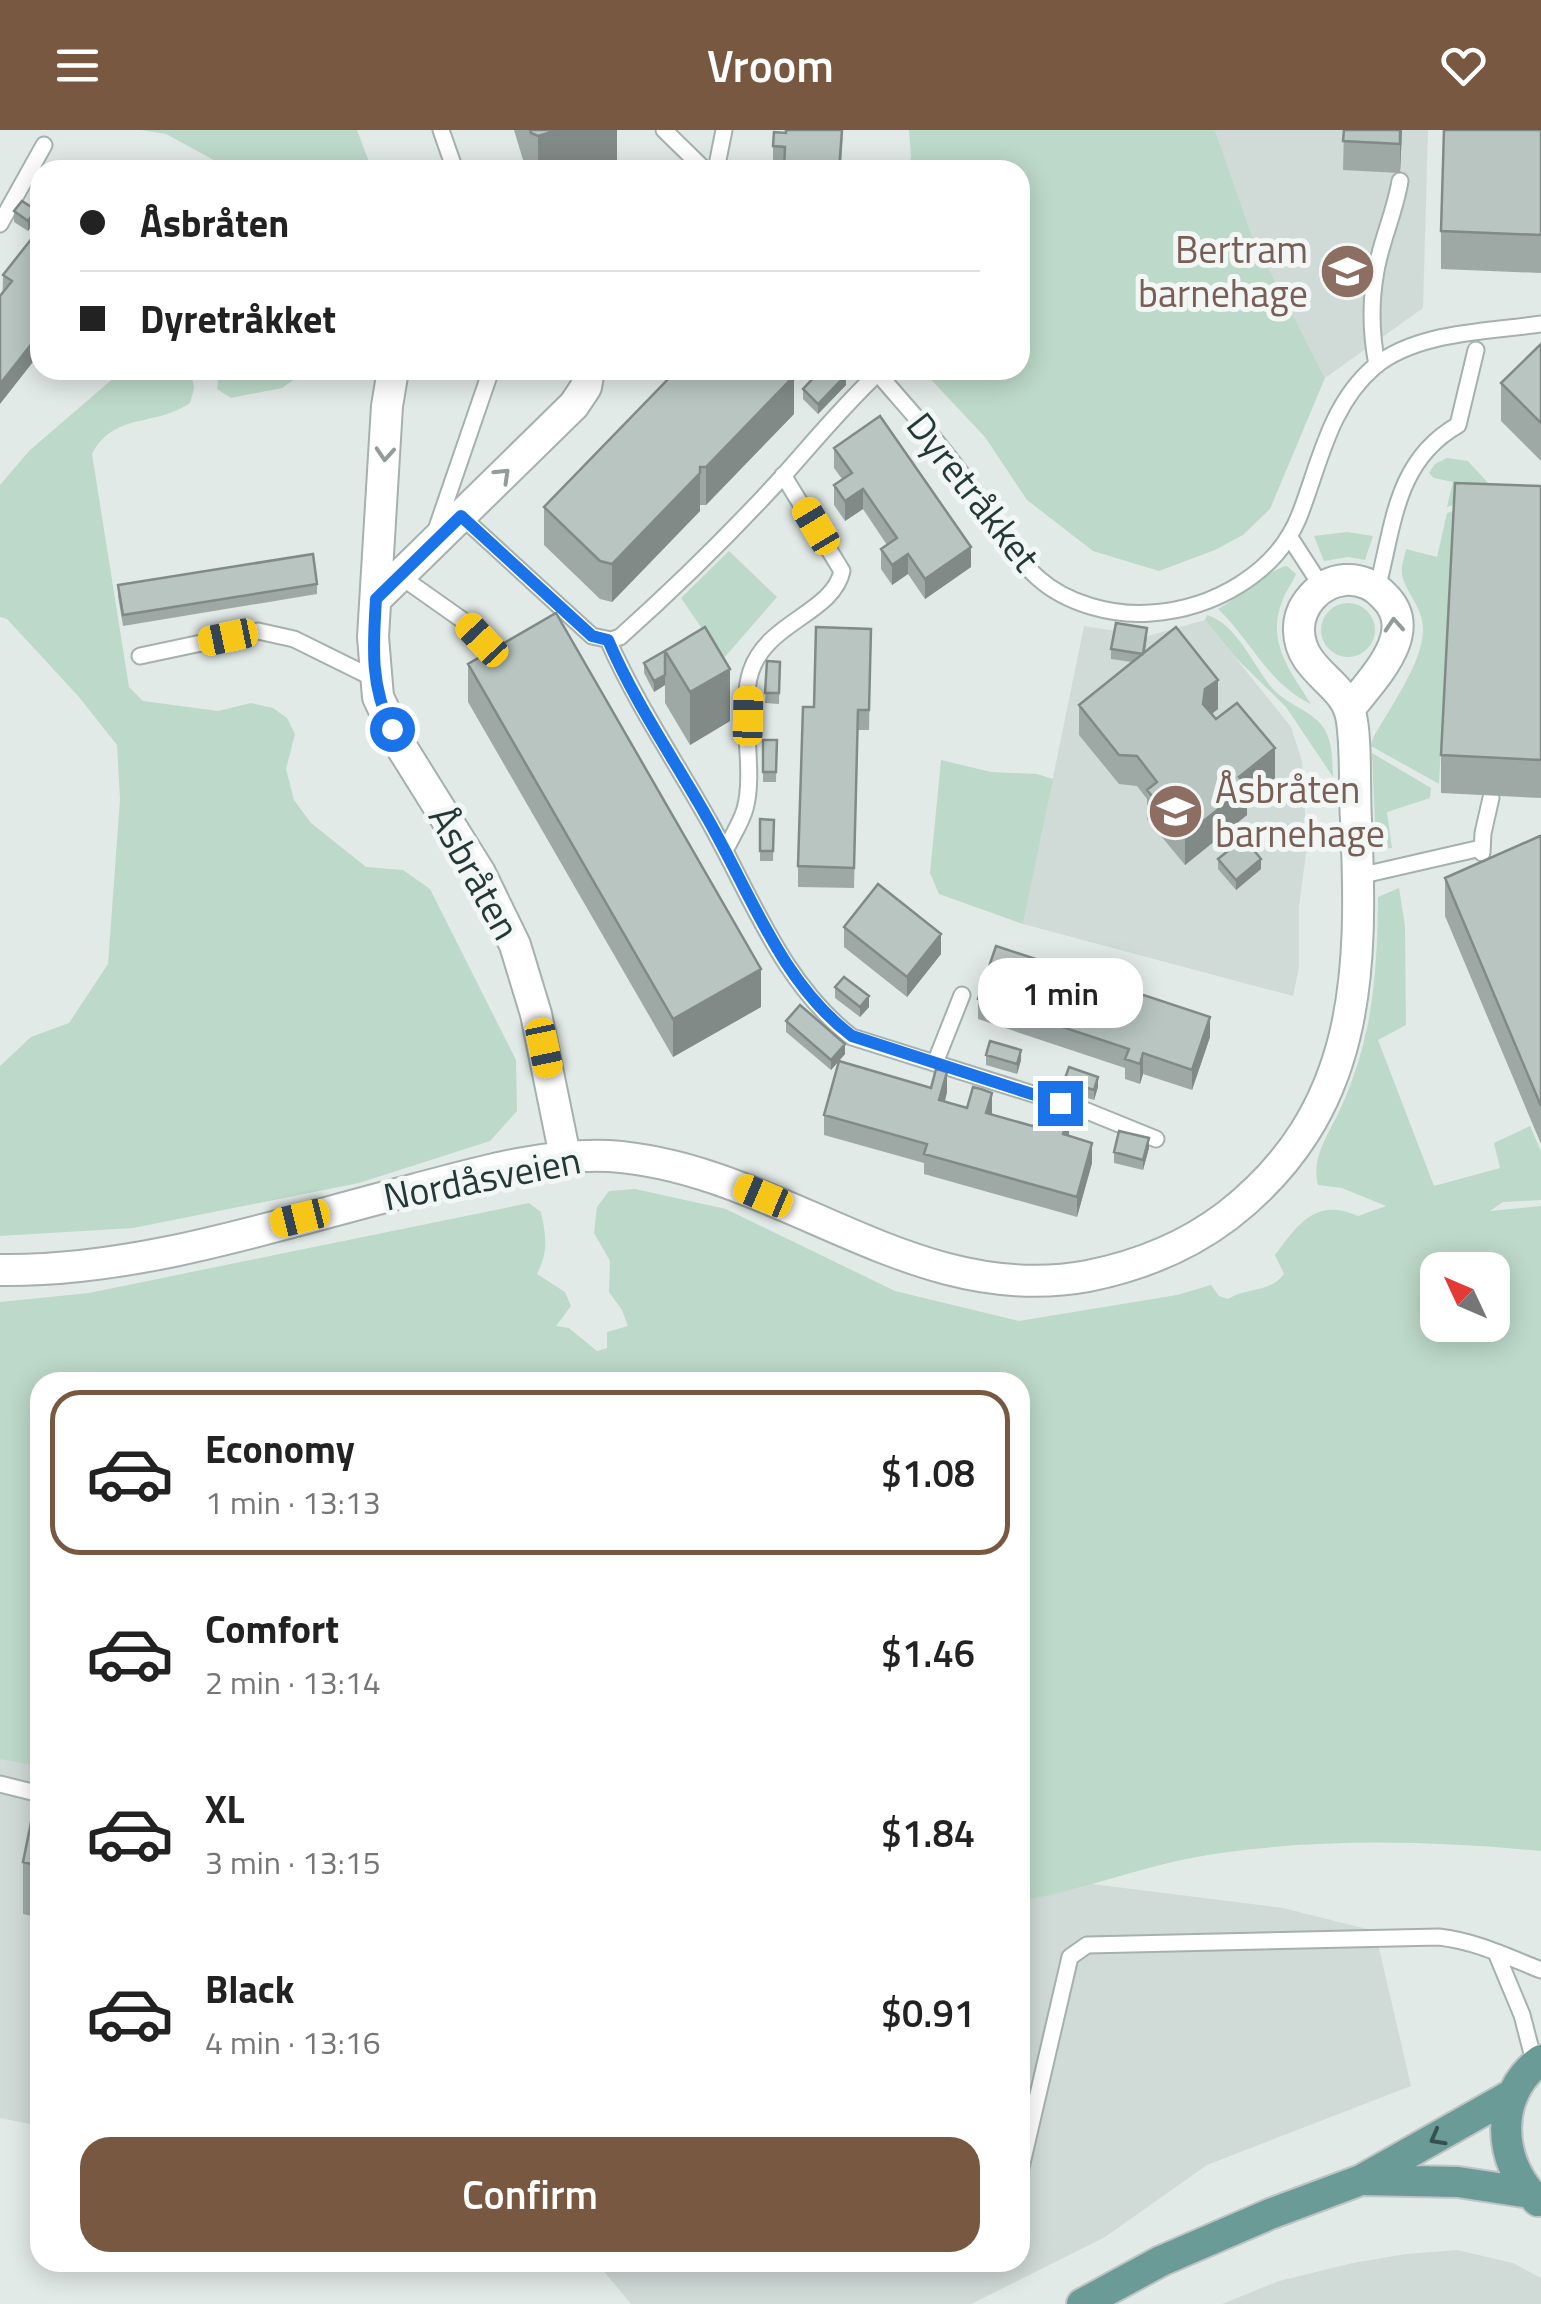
<!DOCTYPE html>
<meta charset="utf-8">
<style>
:root{--surface:#fff;--page:#f2f2f2;--text:#222;--muted:#767676;--line:#e0e0e0;--accent:#795842}
body{margin:0;font-family:"Titillium Web",sans-serif;background:var(--page);color:var(--text);height:100vh;display:flex;flex-direction:column;font-size:38px;white-space:nowrap}
*{box-sizing:border-box;margin:0}
p{font-size:32px;color:var(--muted)}
.icon{flex:none;width:55px;height:55px;fill:none;stroke:currentColor;stroke-width:2;stroke-linecap:round;stroke-linejoin:round}
.map{position:relative;flex:1;overflow:hidden}
.drawer{position:absolute;left:30px;top:1242px;width:1000px;height:900px;display:flex;flex-direction:column;background:var(--surface);border-radius:30px;box-shadow:0 5px 25px #0003}
.drawer>*{flex:none}
.guide{position:absolute;left:30px;top:30px;width:1000px;height:220px;border-radius:30px;box-shadow:0 5px 25px #0003;display:grid;align-content:center;height:220px;padding:0 50px;background:var(--surface)}
.needle{width:65px;rotate:314deg}
.controls{position:absolute;left:1420px;top:1122px;display:grid;gap:20px}
.controls a{display:grid;place-items:center;width:90px;height:90px;border-radius:20px;background:var(--surface);box-shadow:0 5px 25px #0003;font-size:50px}
.end{position:absolute;width:45px;height:45px;margin:-22px;border:12px solid #1a73e8;background:#fff;box-shadow:0 0 0 5px #fff}
.from{border-radius:50%}
.bubble{position:absolute;height:70px;border-radius:30px;background:var(--surface);box-shadow:0 5px 25px #0003;font-size:32px;font-weight:600;line-height:70px;text-align:center}
.car{position:absolute;width:30px;height:60px;margin:-30px -15px;border-radius:12px;box-shadow:0 0 8px 2px #0007;background:linear-gradient(#f5c518 24%,#345 0 40%,#f5c518 0 76%,#345 0 86%,#f5c518 0)}
.guide b{display:flex;align-items:center;gap:35px;height:95px;font-size:38px}
.guide b+b{border-top:2px solid var(--line)}
.guide i{width:25px;height:25px;background:var(--text)}
ul{padding:18px 0 0;list-style:none}
li{display:flex;align-items:center;gap:30px;height:165px;margin:0 20px 15px;padding:0 30px;border:5px solid transparent;border-radius:30px}
li div{flex:1}
li b{display:block;font-size:38px}
li em{font-style:normal;font-weight:600}
li.on{border-color:var(--accent)}
li>.icon{width:90px;height:90px;stroke-width:1.5}
.primary-button{display:flex;gap:20px;margin-top:auto;padding:20px 50px}
.primary-button a{flex:1;height:115px;border-radius:30px;background:var(--accent);color:#fff;font-size:40px;font-weight:600;line-height:115px;text-align:center}
header{display:flex;justify-content:space-between;align-items:center;height:130px;padding:0 50px;background:var(--accent);color:#fff;font-size:45px;font-weight:600}
.map>svg:first-child{display:block}
.built{fill:#d0dad7}
.green{fill:#bdd9c9;fill-rule:evenodd}
.lines{fill:none;stroke-linecap:round;stroke-linejoin:round}
.service-casing{stroke:#a5b1af;stroke-width:19}
.minor-casing{stroke:#a5b1af;stroke-width:34}
.primary-casing{stroke:#bdc4c3;stroke-width:34}
.service{stroke:#fff;stroke-width:15}
.minor{stroke:#fff;stroke-width:30}
.primary{stroke:#6b9b97;stroke-width:30}
.wall{fill:#9ea9a6}
.shaded-wall{fill:#818a87}
.building{fill:#b8c5c1;stroke:#818a87;stroke-width:2.5}
.oneway{stroke:#929c9b}
.oneway2{stroke:#36524f}
.route{stroke:#1a73e8;stroke-width:12}
.labels{text-anchor:middle;stroke-width:10;stroke-linejoin:round;paint-order:stroke}
.education-label{font-size:38px;fill:#785e54;stroke:#f2f7f6;text-anchor:end}
.street-label{font-size:38px;fill:#243937;stroke:#f2f7f6}
</style>
<header><svg class="icon" aria-label="menu" viewBox="0 0 24 24"><path d="M4 6h16M4 12h16M4 18h16"/></svg>Vroom<svg class="icon" aria-label="heart" viewBox="0 0 24 24"><path d="M12 20l-8-8c-3-5 5-10 8-4 3-6 11-1 8 4z"/></svg></header>
<div class="map">
<svg width="1541" height="2174" viewBox="0 0 1541 2174">
<rect width="100%" height="100%" fill="#e2eae8"/>
<path class="built" d="M1215,0H1428L1423,178L1325,248L1252,106Z
M1205,490L1291,597L1302,631L1307,716L1299,776V837L1293,866L1023,794L1084,496L1148,506Z
M0,1619L40,1624V1996L0,1988Z
M1020,1745L1283,1778L1375,1801L1411,1956L1207,2035L1105,2107L971,2174H631L597,2133L1020,2132Z
M1457,2120L1513,2133L1541,2148V2174H1222L1279,2151L1353,2133L1406,2124Z"/>
<path class="green" d="M141,0H357L372,40H232L166,4Z
M909,0H1215L1252,106L1325,248L1270,379L1243,405L1215,420L1159,441L1093,421L1027,370L985,307L922,240H1020V40H908L911,27Z
M123,240H191L194,258L190,273C155,297 114,282 92,324L129,557L143,571L218,581L251,573L273,578L287,588L295,604L286,639L294,670L311,693L366,737L403,740L430,759L516,930L517,981L490,1011L359,1053L133,1098L0,1106V936L31,907L69,893L108,834L120,669L117,615L79,567L7,489L0,487V355L30,320Z
M219,240H297L296,248L282,258L231,268L217,259Z
M1447,328L1468,331L1489,354L1491,363L1447,377L1453,352L1434,348L1429,343L1435,334Z
M1492,369L1453,389L1439,654L1371,616L1373,608C1389,579 1422,534 1423,501C1424,476 1402,459 1402,442C1401,435 1405,426 1406,419L1437,427L1447,383Z
M1347,402L1373,406L1365,430L1348,427L1324,431L1314,406Z
M729,421L777,467L723,529L681,468Z
M1287,436L1296,444C1292,454 1285,462 1282,472C1266,512 1291,542 1311,574C1268,554 1251,510 1218,479C1237,469 1271,438 1287,436Z
M1321 500a27 27 0 1 1 54 0a27 27 0 1 1-54 0Z
M1207,485C1238,494 1254,539 1275,561C1290,576 1315,582 1325,600C1333,614 1332,632 1333,647L1286,577L1236,528L1205,490Z
M1372,623L1431,658L1430,668L1387,682L1392,718L1376,719Z
M941,630L991,642L1037,644L1053,649L1023,794L939,764L930,743Z
M1399,758L1405,796L1406,895L1378,910L1434,1056L1500,1038L1494,1013L1530,996L1541,1021V1070L1503,1072L1490,1081L1541,1076V1721C1434,1711 1328,1708 1221,1723C1152,1732 1088,1759 1020,1771V1252H40V1636L0,1629V1172L89,1163L529,1073L541,1082C546,1107 549,1120 537,1144L565,1162L571,1176L556,1196L569,1198L597,1221L607,1218V1202L628,1196L622,1180L609,1162L610,1131L594,1103L597,1077L609,1061L635,1059L726,1079L895,1161L1019,1191L1177,1165L1211,1155L1219,1166L1228,1169C1247,1157 1270,1163 1284,1144L1275,1125C1298,1094 1316,1067 1358,1086L1386,1076L1342,1058L1318,1055C1311,1028 1328,1005 1339,982C1373,908 1377,847 1378,767ZM1438,1140H1492V1195H1438Z"/>
<g class="lines">
<defs>
<path id="service" d="M441,0L455,40
M664,0L705,40
M716,40L724,0
M0,94L44,15
M1377,235C1371,204 1370,173 1376,141C1381,111 1395,82 1400,51
M875,240C908,279 942,315 971,357C993,387 1010,423 1038,448C1067,474 1113,486 1151,483C1212,479 1277,444 1300,384C1320,332 1330,275 1374,237C1417,201 1489,202 1541,194
M461,386L592,506L611,510L620,507C677,456 732,402 784,345C815,310 844,275 878,243
M435,403L491,240
M1289,406L1322,457
M400,446L468,494L502,534
M1377,459C1394,395 1395,331 1458,295L1476,220
M608,510C635,571 672,626 705,684C749,760 780,852 852,907L1087,981L1156,1009
M140,526L258,501L294,509L375,549
M725,721C731,708 741,693 745,679C756,639 738,580 751,541C767,492 833,483 842,441L783,345
M1482,723L1483,703L1491,668
M1359,746L1481,718
M935,933L962,865
M0,1654L40,1664
M1497,1825L1522,1885L1535,1935
M1020,2042L1070,1827L1087,1815L1439,1807C1475,1811 1508,1827 1541,1840"/>
<path id="minor" d="M393,240L387,276L373,507L378,567L402,618L480,743L515,815L536,884L565,1026
M376,469L574,275L586,257L589,240
M0,1140C140,1142 281,1093 416,1059C478,1043 544,1023 609,1026C779,1037 912,1179 1088,1146C1138,1136 1186,1117 1227,1086C1361,982 1363,845 1356,690C1354,663 1357,605 1350,582C1342,552 1300,540 1299,501C1298,476 1319,452 1345,450C1360,449 1374,455 1384,466C1421,502 1373,548 1350,578"/>
<path id="primary" d="M1364,2050L1458,2052L1530,2063
M1538,2071C1497,2034 1493,1964 1541,1930
M1082,2174L1161,2131L1270,2084L1361,2050L1513,1964"/>
</defs>
<use href="#service" class="service-casing"/>
<use href="#minor" class="minor-casing"/>
<use href="#primary" class="primary-casing"/>
<use href="#service" class="service"/>
<use href="#minor" class="minor"/>
<use href="#primary" class="primary"/>
</g>
<path class="wall" d="M514,0H617V35L600,40H526Z
M843,0L841,40H784V37H773V16L786,3Z
M1344,0H1402L1400,43L1343,40Z
M1541,0V143L1441,139V101Z
M14,81L36,90L28,101L14,92Z
M40,98L0,274L3,145Z
M1541,214V331L1501,291V253Z
M846,255L818,284L803,269V259Z
M794,284L706,375H700V381L612,472L600,469L544,415V377Z
M834,318L971,437L925,469L908,444L892,455L881,439V419L887,415L863,379L845,391L834,375V355L842,349L834,338Z
M1541,356V668L1441,663V625Z
M317,454V464L123,496L118,466V455Z
M705,497L730,591L690,615L665,573V555L654,562L644,543V533Z
M871,499L869,600H858L854,758L798,757V736L814,577Z
M1147,508L1145,522L1218,579L1212,584L1275,648L1247,670V685L1185,735L1147,689V669L1137,656L1119,654L1079,605V575L1132,532L1111,529V519Z
M767,531L780,532L779,574L765,573Z
M468,534L761,877L673,927L468,572Z
M763,610H777L776,652H763Z
M760,689L774,690L773,731H760Z
M1541,709V1014L1445,786V748Z
M1218,729L1261,739L1236,760L1218,739Z
M844,797L941,824L907,867L844,817Z
M835,857L869,877L860,887L835,868Z
M1122,857L1210,907L1192,960L1143,944L1140,954L1125,949V938L978,889V869Z
M786,891L845,924L831,940L786,902Z
M986,925L1021,930L1017,944L986,935Z
M1064,951L1098,957L1094,970L1064,961Z
M947,962L945,972L1069,1006L1092,1033L1077,1087L924,1044V1033L824,1005V985Z
M1149,1018L1143,1040L1114,1033V1022Z
M40,1648V1788L23,1784V1732Z"/>
<path class="shaded-wall" d="M558,0H617V35L600,40H538V6Z
M1400,0H1402L1400,43Z
M36,80V90L28,101V91Z
M40,203V223L0,274V254Z
M846,245V255L818,284V274Z
M794,246V284L706,375V337Z
M700,343V381L612,472V434Z
M863,359V379L845,391V371Z
M971,417V437L925,469V449Z
M908,424V444L892,455V435Z
M730,539V591L690,615V562Z
M665,545V555L654,562V551Z
M1218,550V579L1205,589L1203,574L1205,559Z
M1275,618V648L1247,670V685L1185,735V706L1239,647Z
M1261,729V739L1236,760V750Z
M941,804V824L907,867V847Z
M761,839V877L673,927V889Z
M869,866V877L860,887V877Z
M1210,887V907L1192,960V940Z
M845,914V924L831,940V930Z
M1021,920V930L1017,944V934Z
M1143,923V944L1140,954V934Z
M947,942V962L939,990V970Z
M1098,947V957L1094,970V960Z
M992,963V983L986,1003V983Z
M1069,986V1006L1063,1004Z
M1149,1008V1018L1143,1040V1030Z
M1092,1013V1033L1077,1087V1067Z"/>
<path class="building" d="M530,0H558L538,6L531,3Z
M786,0H842L839,40H784L785,17L773,16L774,2L786,3Z
M1344,0H1400V14L1343,11Z
M1444,0H1541V105L1441,101Z
M735,34L750,35V40H735Z
M22,71L36,80L28,91L14,81Z
M40,98V203L0,254V166L12,151L3,145Z
M1541,214V293L1501,253Z
M677,240H792L794,246L706,337H700V343L612,434L600,431L544,377Z
M821,240H841L846,245L818,274L803,259Z
M880,286L971,417L925,449L908,424L892,435L881,419L897,408L863,359L845,371L834,355L852,343L834,318Z
M1455,353L1541,356V630L1441,625Z
M313,424L317,454L123,485L118,455Z
M556,483L761,839L673,889L468,534Z
M1116,493L1147,498L1143,524L1111,519Z
M705,497L730,539L690,562L665,521Z
M816,497L871,499L869,580H858L854,738L798,736L803,577H814Z
M1176,497L1218,550L1205,559L1203,574L1216,589L1237,573L1275,618L1239,647L1247,656L1185,706L1147,660L1157,652L1137,626L1119,625L1079,575Z
M687,508L665,521V545L654,551L644,533Z
M767,531L780,532L779,563H765Z
M763,610H777L776,642H763Z
M760,689L774,690L773,721H760Z
M1540,706L1541,709V976L1445,748Z
M1244,708L1261,729L1236,750L1218,729Z
M878,754L941,804L907,847L844,797Z
M996,816L1109,853L1112,844L1122,847L1119,857L1210,887L1192,940L1143,923L1140,934L1125,929L1129,919L978,869Z
M844,847L869,866L860,877L835,857Z
M800,875L845,914L831,930L786,891Z
M990,911L1021,920L1017,934L986,925Z
M839,931L931,958L936,939L947,942L939,970L967,978L973,957L981,959L992,963L986,983L1043,999L1049,980L1069,986L1063,1004L1092,1013L1077,1067L924,1024L927,1014L824,985Z
M1069,937L1098,947L1094,960L1064,951Z
M1119,1001L1149,1008L1143,1030L1114,1022Z
M40,1648V1736L23,1732Z"/>
<defs><path id="oneway-chevron" d="M-2-3.5L2.5 0L-2 3.5" fill="none" stroke-width="1.6" stroke-linecap="round" stroke-linejoin="round" transform="scale(2.5)"/></defs>
<g class="oneway">
<use href="#oneway-chevron" transform="translate(385 324) rotate(94)"/>
<use href="#oneway-chevron" transform="translate(503 345) rotate(-44)"/>
<use href="#oneway-chevron" transform="translate(1394 495) rotate(-94)"/>
</g>
<use class="oneway2" href="#oneway-chevron" transform="translate(1437 2008) rotate(151)"/>
<g class="lines">
<path class="route" d="M392,599C370,557 373,516 376,469L461,386L592,506L608,510C634,571 672,626 705,684C749,759 780,852 852,906L1060,973"/>
</g>
<defs>
<symbol id="school-disc" viewBox="-11 -11 22 22"><circle r="9.5" fill="#8d6e63" stroke="#f2f7f6"/><path d="M0-5L7-2L0 1L-7-2ZM-4 1L0 2.5L4 1V4Q0 6-4 4Z" fill="#fff"/></symbol>
</defs>
<g fill-rule="evenodd">
<use href="#school-disc" x="1316" y="110" width="63" height="63"/>
<use href="#school-disc" x="1144" y="650" width="63" height="63"/>
</g>
<g class="labels">
<g class="education-label">
<text x="1308" y="133">Bertram<tspan x="1308" dy="44">barnehage</tspan></text>
<text x="1215" y="673" text-anchor="start">Åsbråten<tspan x="1215" dy="44">barnehage</tspan></text>
</g>
<g class="street-label">
<text transform="translate(973 362) rotate(52)" y="13">Dyretråkket</text>
<text transform="translate(474 743) rotate(61)" y="13">Åsbråten</text>
<text transform="translate(482 1049) rotate(-11)" y="13">Nordåsveien</text>
</g>
</g>
</svg>
<div class="controls">
<a><svg class="needle" viewBox="-14 -14 28 28"><path d="M0-13l5 13h-10z" fill="#e53935"/><path d="M0 13l5-13h-10z" fill="#767676"/></svg></a>
</div>
<i class="end from" style="left:392px;top:599px"></i>
<i class="end" style="left:1060px;top:973px"></i>
<div class="bubble" style="left:978px;top:828px;width:165px">1 min</div>
<i class="car" style="left:816px;top:396px;rotate:329deg"></i>
<i class="car" style="left:228px;top:507px;rotate:258deg"></i>
<i class="car" style="left:482px;top:510px;rotate:317deg"></i>
<i class="car" style="left:748px;top:586px;rotate:1deg"></i>
<i class="car" style="left:544px;top:918px;rotate:168deg"></i>
<i class="car" style="left:763px;top:1066px;rotate:293deg"></i>
<i class="car" style="left:300px;top:1088px;rotate:256deg"></i>
<div class="guide">
<b><i class="from"></i>Åsbråten</b>
<b><i></i>Dyretråkket</b>
</div>
<section class="drawer">
<ul>
<li class="on"><svg class="icon" aria-label="car" viewBox="0 0 24 24"><path d="M5 17H2v-5l4-1 3-4h7l3 4 3 1v5h-3M9 17h6M6 11h13"/><circle cx="7" cy="17" r="2"/><circle cx="17" cy="17" r="2"/></svg><div><b>Economy</b><p>1 min · 13:13</p></div><em>$1.08</em></li>
<li><svg class="icon" aria-label="car" viewBox="0 0 24 24"><path d="M5 17H2v-5l4-1 3-4h7l3 4 3 1v5h-3M9 17h6M6 11h13"/><circle cx="7" cy="17" r="2"/><circle cx="17" cy="17" r="2"/></svg><div><b>Comfort</b><p>2 min · 13:14</p></div><em>$1.46</em></li>
<li><svg class="icon" aria-label="car" viewBox="0 0 24 24"><path d="M5 17H2v-5l4-1 3-4h7l3 4 3 1v5h-3M9 17h6M6 11h13"/><circle cx="7" cy="17" r="2"/><circle cx="17" cy="17" r="2"/></svg><div><b>XL</b><p>3 min · 13:15</p></div><em>$1.84</em></li>
<li><svg class="icon" aria-label="car" viewBox="0 0 24 24"><path d="M5 17H2v-5l4-1 3-4h7l3 4 3 1v5h-3M9 17h6M6 11h13"/><circle cx="7" cy="17" r="2"/><circle cx="17" cy="17" r="2"/></svg><div><b>Black</b><p>4 min · 13:16</p></div><em>$0.91</em></li>
</ul>
<div class="primary-button"><a>Confirm</a></div>
</section>
</div>
